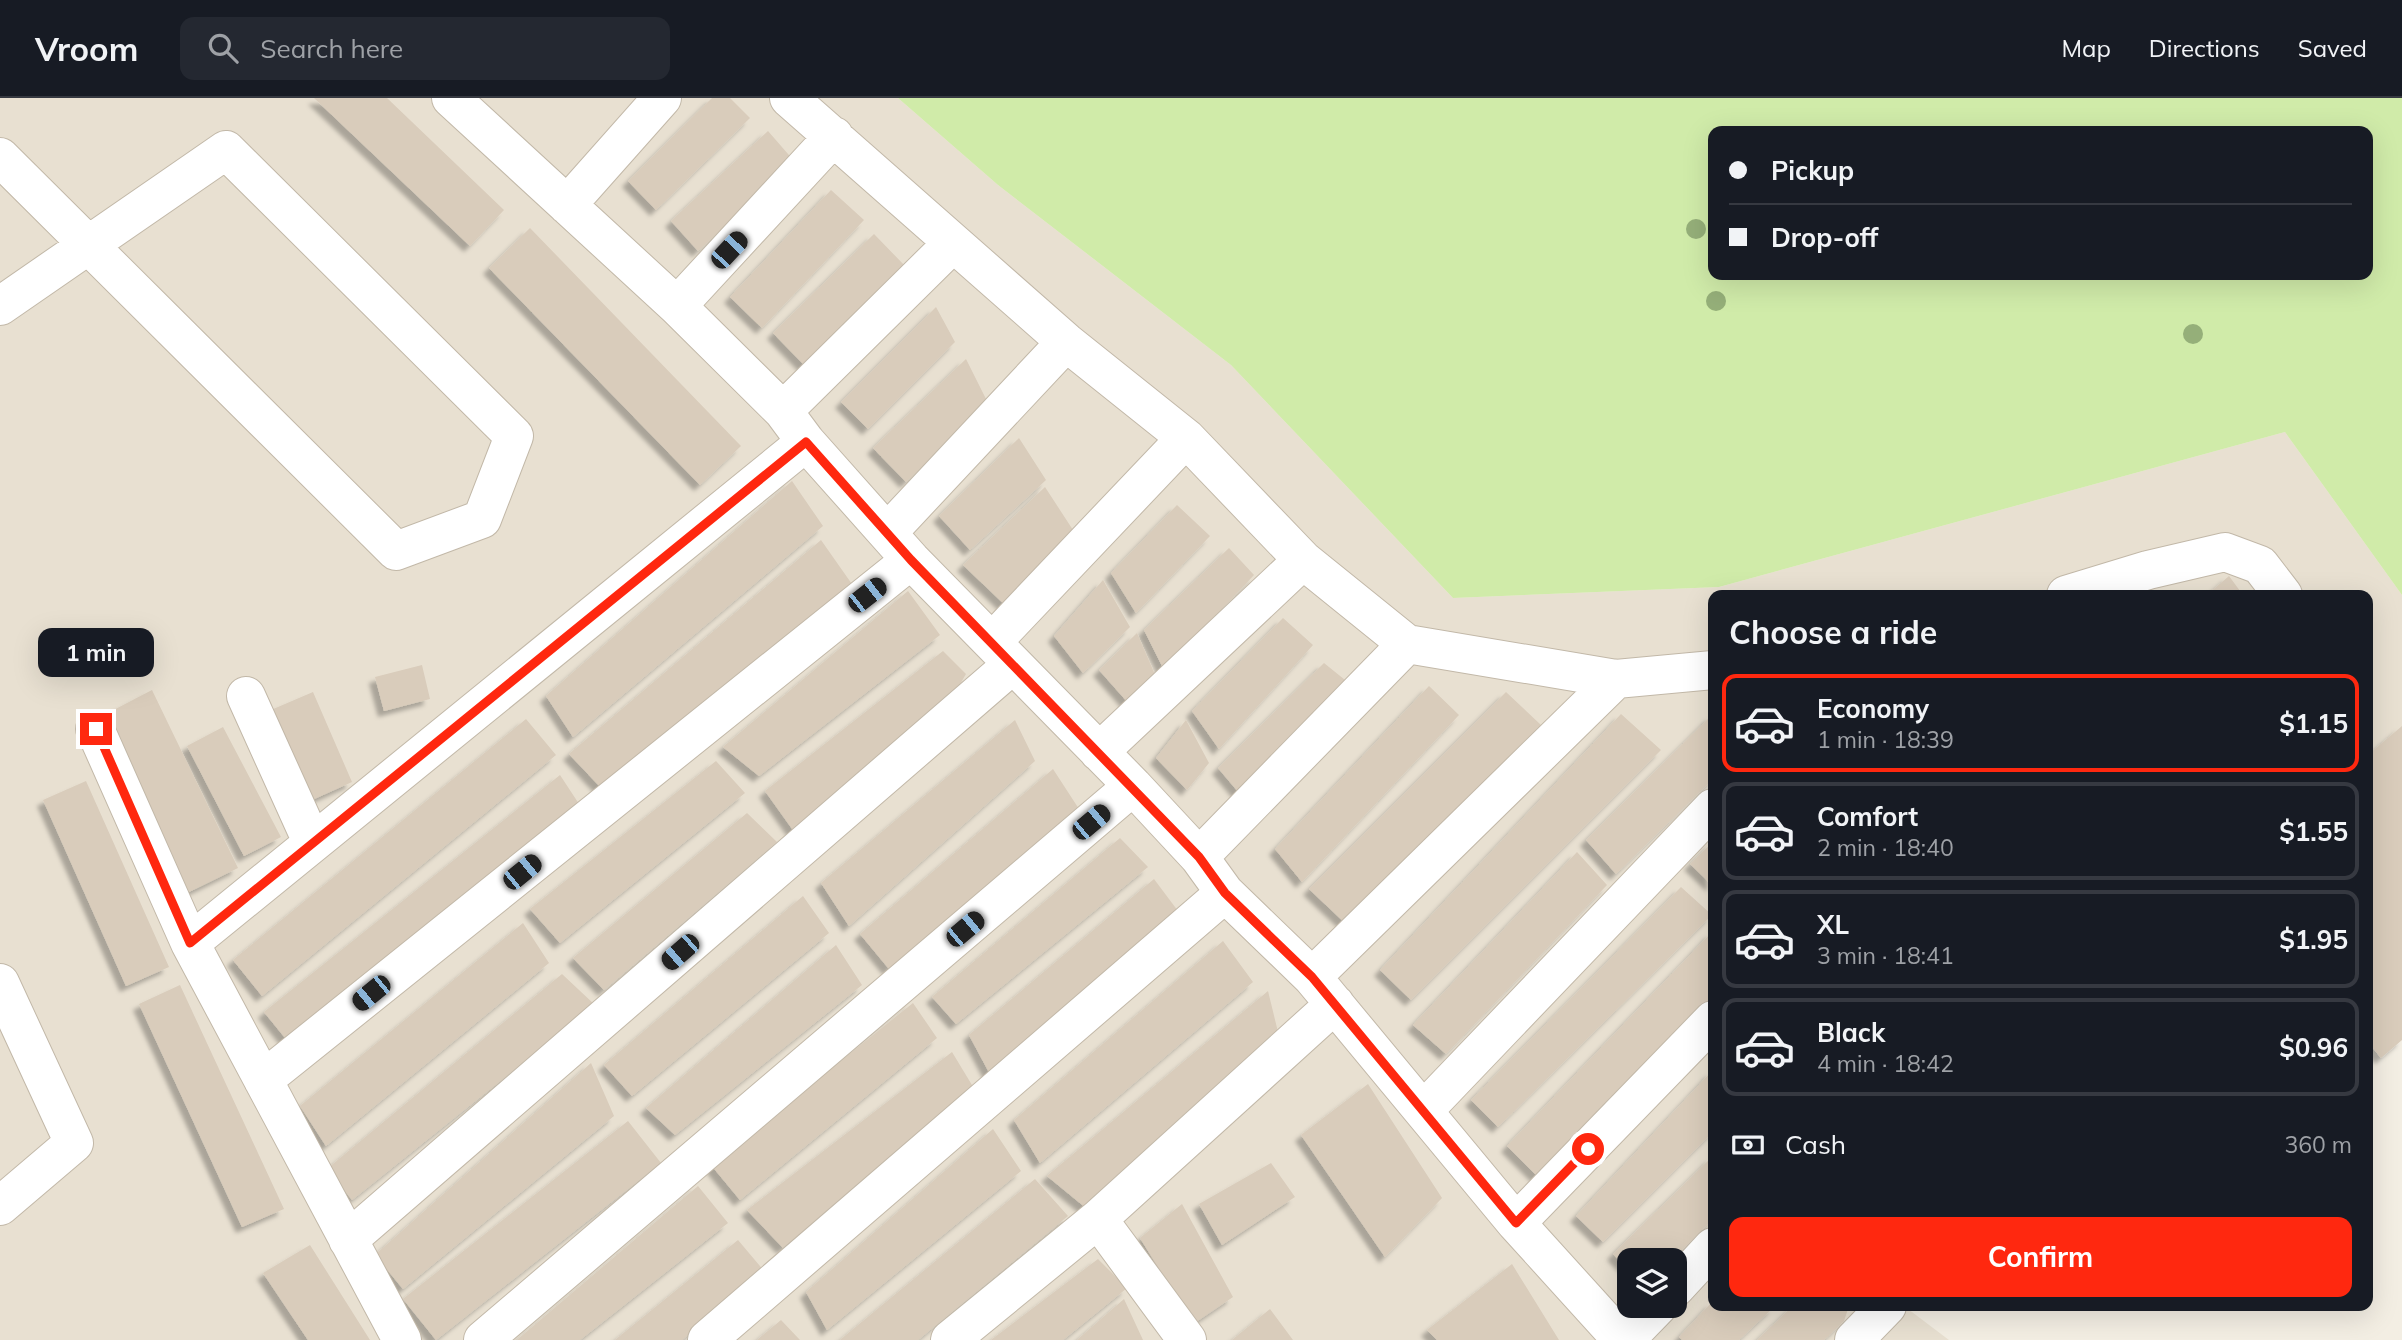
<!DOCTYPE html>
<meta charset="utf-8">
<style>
:root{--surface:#171b24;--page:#242831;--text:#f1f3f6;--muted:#9ea1a6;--line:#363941;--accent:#ff280f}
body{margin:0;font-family:Mulish,sans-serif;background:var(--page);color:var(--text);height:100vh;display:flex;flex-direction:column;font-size:26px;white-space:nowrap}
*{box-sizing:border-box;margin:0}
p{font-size:23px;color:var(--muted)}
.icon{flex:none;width:38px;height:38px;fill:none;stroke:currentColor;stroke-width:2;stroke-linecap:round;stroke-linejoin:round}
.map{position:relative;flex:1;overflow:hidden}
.drawer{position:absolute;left:1708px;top:492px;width:665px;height:721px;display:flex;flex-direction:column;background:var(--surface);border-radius:14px;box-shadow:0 7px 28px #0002}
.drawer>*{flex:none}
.top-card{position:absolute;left:1708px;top:28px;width:665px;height:154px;border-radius:14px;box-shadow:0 7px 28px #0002;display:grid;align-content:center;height:154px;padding:0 21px;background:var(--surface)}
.controls{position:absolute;left:1617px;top:1150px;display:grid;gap:14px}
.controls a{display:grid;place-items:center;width:70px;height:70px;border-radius:14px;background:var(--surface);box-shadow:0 7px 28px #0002;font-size:35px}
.end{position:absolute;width:32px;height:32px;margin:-16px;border:9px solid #ff280f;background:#fff;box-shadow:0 0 0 4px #fff}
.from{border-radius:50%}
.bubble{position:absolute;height:49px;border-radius:14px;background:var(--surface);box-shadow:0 7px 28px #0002;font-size:23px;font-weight:700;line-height:49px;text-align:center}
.car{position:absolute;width:21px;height:42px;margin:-21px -10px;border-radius:9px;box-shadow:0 0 5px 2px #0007;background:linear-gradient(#222 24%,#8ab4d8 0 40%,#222 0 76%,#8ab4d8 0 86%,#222 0)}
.top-card b{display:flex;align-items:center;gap:24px;height:66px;font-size:26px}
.top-card b+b{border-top:2px solid var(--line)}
.top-card i{width:18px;height:18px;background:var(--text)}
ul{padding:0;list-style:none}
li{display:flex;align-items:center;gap:21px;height:98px;margin:0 14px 10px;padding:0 7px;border:4px solid var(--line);border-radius:14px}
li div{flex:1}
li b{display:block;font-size:26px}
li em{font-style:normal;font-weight:700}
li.current{border-color:var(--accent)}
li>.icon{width:63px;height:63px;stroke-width:1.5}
h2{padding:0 21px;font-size:32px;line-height:84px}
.pay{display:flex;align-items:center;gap:18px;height:77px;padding:0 21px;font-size:26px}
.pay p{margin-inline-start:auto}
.cta{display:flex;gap:14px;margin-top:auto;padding:14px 21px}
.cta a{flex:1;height:80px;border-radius:14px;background:var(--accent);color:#fff;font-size:28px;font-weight:700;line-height:80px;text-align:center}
header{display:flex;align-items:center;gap:42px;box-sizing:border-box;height:98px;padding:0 35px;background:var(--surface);border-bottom:2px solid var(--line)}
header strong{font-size:33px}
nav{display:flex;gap:38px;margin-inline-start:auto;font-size:24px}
.search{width:490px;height:63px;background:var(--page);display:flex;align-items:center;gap:18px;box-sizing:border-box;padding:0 24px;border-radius:14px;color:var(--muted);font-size:26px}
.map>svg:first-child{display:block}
.residential{fill:#e8e0d1;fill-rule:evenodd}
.green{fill:#d0eba9;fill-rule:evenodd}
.building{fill:#d9ccbb;filter:url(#shadow)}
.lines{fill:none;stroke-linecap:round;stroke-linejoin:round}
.minor-casing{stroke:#c2b8a8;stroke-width:40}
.minor{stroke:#fff;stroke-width:38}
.tree{fill:#95af79}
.route{stroke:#ff280f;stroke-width:9}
</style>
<header>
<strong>Vroom</strong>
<div class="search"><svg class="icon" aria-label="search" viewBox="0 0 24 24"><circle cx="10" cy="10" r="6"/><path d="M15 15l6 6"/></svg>Search here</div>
<nav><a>Map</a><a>Directions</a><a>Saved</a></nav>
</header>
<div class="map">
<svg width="2402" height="1242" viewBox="0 0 2402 1242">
<defs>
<filter id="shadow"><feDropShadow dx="-6" dy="6" stdDeviation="2" flood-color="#0004"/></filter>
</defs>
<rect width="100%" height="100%" fill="#f3eee3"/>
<path class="residential" d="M0,0H898L998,87L1231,267L1453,500L1719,489L2285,334L2402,497V639L2368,667V497H1713V1208H1904L1949,1242H0ZM1629,1162H1675V1208H1629Z"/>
<path class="green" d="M898,0H2402V497L2285,334L1719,489L1453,500L1231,267L998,87ZM1713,33H2368V177H1713Z"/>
<path class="building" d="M314,0H387L504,112L470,148Z
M712,0H730L750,20L656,112L628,83Z
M768,33L795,64L698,153L671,123Z
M831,92L864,122L762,230L730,199Z
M530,130L741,348L700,387L489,170Z
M874,136L907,170L805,268L773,235Z
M936,209L955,244L868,331L841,304Z
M966,261L988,305L906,384L873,350Z
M1019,340L1046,382L970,452L939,418Z
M792,383L823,428L573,639L546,598Z
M1045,389L1073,432L1005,507L963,467Z
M1177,407L1210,438L1136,515L1111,475Z
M821,442L854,489L604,693L569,656Z
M1229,450L1254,477L1164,572L1144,532Z
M2229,478L2243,497H2207Z
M1103,482L1130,529L1083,575L1054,538Z
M908,493L940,537L759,678L723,649Z
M1283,520L1313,547L1219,651L1192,613Z
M1137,535L1156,579L1130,607L1099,572Z
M943,553L966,576L950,603L795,735L765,693Z
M1324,565L1355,590L1245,702L1218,670Z
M422,567L430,601L384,613L375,579Z
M1429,588L1459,617L1302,784L1275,751Z
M152,592L238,770L187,795L106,616Z
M313,594L352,684L312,702L271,612Z
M1506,594L1541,627L1345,825L1309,791Z
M1621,616L1661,652L1411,902L1380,872Z
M1713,616V681L1616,776L1586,742Z
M526,621L556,657L262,898L233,862Z
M1015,622L1035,663L849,828L821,785Z
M1186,622L1209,665L1187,692L1156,660Z
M2402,628V942L2381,960L2368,944V657Z
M223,629L281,739L244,758L187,648Z
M716,663L745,695L560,845L530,811Z
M1053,671L1079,711L889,871L860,836Z
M560,677L583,712L290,946L264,914Z
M86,683L169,869L126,888L43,702Z
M747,715L777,744L604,892L573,860Z
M1120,740L1148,769L956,926L932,899Z
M1713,744V788L1690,766Z
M1577,754L1607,787L1446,956L1413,927Z
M1154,781L1178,813L992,980L969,937Z
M1681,789L1712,817L1498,1029L1471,1002Z
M803,798L829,835L632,998L604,967Z
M523,825L549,865L326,1048L300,1008Z
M1713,833V900L1538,1079L1507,1048Z
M1223,843L1253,884L1040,1065L1014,1022Z
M836,847L862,887L675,1037L646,1010Z
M562,876L595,907L352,1102L327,1071Z
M180,887L284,1111L242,1129L139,906Z
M1268,893L1278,934L1086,1110L1047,1078Z
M913,905L937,940L740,1102L711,1067Z
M952,954L975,992L783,1150L747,1112Z
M591,965L614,1018L403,1191L375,1157Z
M1713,972V1034L1603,1144L1576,1118Z
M1368,986L1442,1100L1385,1159L1301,1037Z
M628,1023L661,1065L436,1242L403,1201Z
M993,1031L1021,1073L827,1232L806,1194Z
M1713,1058V1121L1672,1162H1629V1173L1613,1156Z
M1271,1065L1295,1099L1222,1147L1199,1106Z
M1035,1081L1068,1118L918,1242H840Z
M698,1088L728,1125L580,1242H517Z
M1182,1106L1233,1199L1193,1226L1140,1140Z
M738,1142L765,1174L682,1242H615Z
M310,1147L370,1242H308L263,1175Z
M1098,1161L1127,1190L1063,1242H991Z
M1512,1166L1559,1242H1437L1427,1232Z
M1124,1201L1143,1242H1077Z
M1713,1203V1208H1775L1739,1242H1682L1679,1239Z
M1793,1208H1849L1844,1223L1824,1242H1757Z
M1270,1211L1293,1242H1232Z
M781,1222L800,1242H757Z"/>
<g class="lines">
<defs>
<path id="minor" d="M451,0L677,208L783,313L806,344L911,462L1133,688L1199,759L1225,795L1312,879L1516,1125L1622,1242
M789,0L1066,244L1186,340L1303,462L1407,546L1616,581L1713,572
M0,59L396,453L482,421L514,338L226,52L0,208
M567,107L662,0
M677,208L834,38
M783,313L952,146
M888,434L1066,244
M2066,497L2148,472L2225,454L2260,467L2283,497
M993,543L1186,340
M246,598L312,744
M95,631L190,845L402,1242
M1099,654L1303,462
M1199,759L1407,546
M190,845L806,344
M1312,879L1616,581
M0,885L74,1045L0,1108
M263,982L911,462
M1425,1011L1713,710
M1098,1121L1187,1242
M1516,1125L1713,922
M348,1142L1013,566
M1675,1190L1713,1149
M483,1242L1133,688
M707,1242L1225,795
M950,1242L1098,1121L1335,906
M1625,1242L1658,1208
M1854,1242L1887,1208"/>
</defs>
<use href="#minor" class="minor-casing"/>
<use href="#minor" class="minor"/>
</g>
<g class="tree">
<circle cx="1696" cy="131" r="10"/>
<circle cx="1716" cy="203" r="10"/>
<circle cx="2193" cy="236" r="10"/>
</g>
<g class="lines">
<path class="route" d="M96,631L190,845L806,344L911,462L1199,759L1225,795L1312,879L1516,1125L1588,1051"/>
</g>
</svg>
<div class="controls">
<a><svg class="icon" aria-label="layers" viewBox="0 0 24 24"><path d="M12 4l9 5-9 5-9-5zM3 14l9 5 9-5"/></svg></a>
</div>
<i class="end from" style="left:1588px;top:1051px"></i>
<i class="end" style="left:96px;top:631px"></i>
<div class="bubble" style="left:38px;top:530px;width:116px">1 min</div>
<i class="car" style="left:729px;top:152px;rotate:43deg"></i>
<i class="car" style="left:867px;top:497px;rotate:52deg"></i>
<i class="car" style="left:1091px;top:724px;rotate:50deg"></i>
<i class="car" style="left:522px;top:774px;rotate:51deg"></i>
<i class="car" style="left:965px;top:831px;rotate:50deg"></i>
<i class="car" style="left:680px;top:854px;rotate:229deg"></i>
<i class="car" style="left:371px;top:895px;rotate:231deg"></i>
<div class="top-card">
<b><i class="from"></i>Pickup</b>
<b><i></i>Drop-off</b>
</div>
<section class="drawer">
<h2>Choose a ride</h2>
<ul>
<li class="current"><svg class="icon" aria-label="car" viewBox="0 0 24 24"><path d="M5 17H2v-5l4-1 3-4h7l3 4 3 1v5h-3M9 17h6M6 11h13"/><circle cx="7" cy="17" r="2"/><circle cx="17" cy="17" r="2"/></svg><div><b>Economy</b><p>1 min · 18:39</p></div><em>$1.15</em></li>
<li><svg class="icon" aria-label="car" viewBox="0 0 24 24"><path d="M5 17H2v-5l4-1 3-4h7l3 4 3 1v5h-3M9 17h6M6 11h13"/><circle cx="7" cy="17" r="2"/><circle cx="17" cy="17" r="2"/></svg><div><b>Comfort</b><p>2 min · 18:40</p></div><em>$1.55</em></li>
<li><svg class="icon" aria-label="car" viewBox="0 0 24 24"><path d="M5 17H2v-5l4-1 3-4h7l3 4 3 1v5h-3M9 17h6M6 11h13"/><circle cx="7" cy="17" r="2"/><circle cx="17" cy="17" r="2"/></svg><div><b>XL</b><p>3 min · 18:41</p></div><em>$1.95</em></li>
<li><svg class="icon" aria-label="car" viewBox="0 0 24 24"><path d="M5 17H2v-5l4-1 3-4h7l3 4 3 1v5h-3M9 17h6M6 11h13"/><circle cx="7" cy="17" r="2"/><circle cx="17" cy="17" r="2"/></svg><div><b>Black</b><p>4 min · 18:42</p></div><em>$0.96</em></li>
</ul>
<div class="pay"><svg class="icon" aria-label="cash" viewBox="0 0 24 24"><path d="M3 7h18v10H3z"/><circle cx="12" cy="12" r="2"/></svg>Cash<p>360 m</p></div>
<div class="cta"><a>Confirm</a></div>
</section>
</div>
